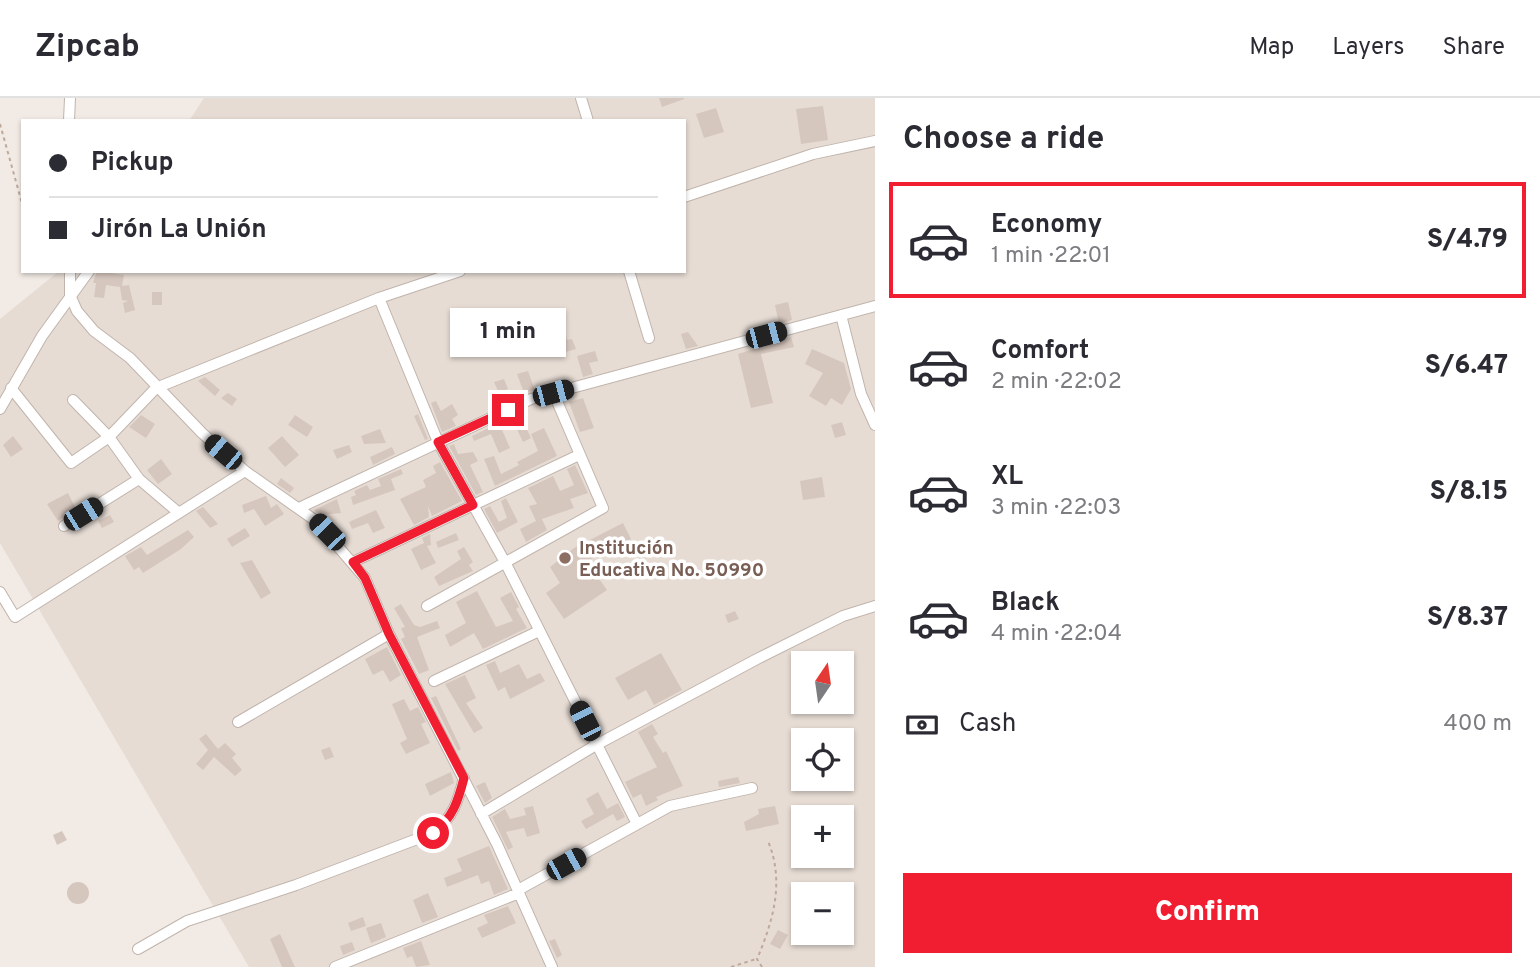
<!DOCTYPE html>
<meta charset="utf-8">
<style>
:root{--surface:#fff;--page:#f2f2f3;--text:#2b2b33;--muted:#7c7c81;--line:#e1e1e2;--accent:#f01e30}
body{margin:0;font-family:Overpass,sans-serif;background:var(--page);color:var(--text);height:100vh;display:flex;flex-direction:column;font-size:26px;white-space:nowrap}
*{box-sizing:border-box;margin:0}
p{font-size:23px;color:var(--muted)}
.icon{flex:none;width:38px;height:38px;fill:none;stroke:currentColor;stroke-width:2;stroke-linecap:round;stroke-linejoin:round}
.map{position:relative;flex:1;overflow:hidden}
.panel{display:flex;flex-direction:column;background:var(--surface);width:665px}
.panel>*{flex:none}
.guide{position:absolute;left:21px;top:21px;width:665px;height:154px;border-radius:0px;box-shadow:0 2px 5px #0004;display:grid;align-content:center;height:154px;padding:0 28px;background:var(--surface)}
.needle{width:46px;rotate:13deg}
.buttons{position:absolute;left:791px;top:553px;display:grid;gap:14px}
.buttons a{display:grid;place-items:center;width:63px;height:63px;border-radius:0px;background:var(--surface);box-shadow:0 2px 5px #0004;font-size:35px}
.end{position:absolute;width:32px;height:32px;margin:-16px;border:9px solid #f01e30;background:#fff;box-shadow:0 0 0 4px #fff}
.from{border-radius:50%}
.bubble{position:absolute;height:49px;border-radius:0px;background:var(--surface);box-shadow:0 2px 5px #0004;font-size:23px;font-weight:800;line-height:49px;text-align:center}
.car{position:absolute;width:21px;height:42px;margin:-21px -10px;border-radius:9px;box-shadow:0 0 5px 2px #0007;background:linear-gradient(#222 24%,#8ab4d8 0 40%,#222 0 76%,#8ab4d8 0 86%,#222 0)}
.guide b{display:flex;align-items:center;gap:24px;height:66px;font-size:26px}
.guide b+b{border-top:2px solid var(--line)}
.guide i{width:18px;height:18px;background:var(--text)}
ul{padding:0;list-style:none}
li{display:flex;align-items:center;gap:21px;height:116px;margin:0 14px 10px;padding:0 14px;border:4px solid transparent;border-radius:0px}
li div{flex:1}
li b{display:block;font-size:26px}
li em{font-style:normal;font-weight:800}
li.current{border-color:var(--accent)}
li>.icon{width:63px;height:63px;stroke-width:1.5}
h2{padding:0 28px;font-size:32px;line-height:84px}
.pay{display:flex;align-items:center;gap:18px;height:77px;padding:0 28px;font-size:26px}
.pay p{margin-inline-start:auto}
.action{display:flex;gap:14px;margin-top:auto;padding:14px 28px}
.action a{flex:1;height:80px;border-radius:0px;background:var(--accent);color:#fff;font-size:28px;font-weight:800;line-height:80px;text-align:center}
header{display:flex;align-items:center;gap:42px;box-sizing:border-box;height:98px;padding:0 35px;background:var(--surface);border-bottom:2px solid var(--line)}
header strong{font-size:33px}
nav{display:flex;gap:38px;margin-inline-start:auto;font-size:24px}
main{display:flex;flex:1;min-height:0}
.map>svg:first-child{display:block}
.residential{fill:#e6dcd4;fill-rule:evenodd}
.building{fill:#d6c7be}
.lines{fill:none;stroke-linecap:round;stroke-linejoin:round}
.minor-casing{stroke:#c0b4ac;stroke-width:12}
.path{stroke:#bea99a;stroke-width:2;stroke-dasharray:3.5 3.5;stroke-linecap:butt}
.minor{stroke:#fff;stroke-width:10}
.route{stroke:#f01e30;stroke-width:9}
.education-dot{fill:#8d6e63;stroke:#fff;stroke-width:2.5}
.labels{text-anchor:middle;stroke-width:7;stroke-linejoin:round;paint-order:stroke}
.education-label{font-size:19px;font-weight:bold;fill:#785e54;stroke:#fff;text-anchor:start}
</style>
<header>
<strong>Zipcab</strong>
<nav><a>Map</a><a>Layers</a><a>Share</a></nav>
</header>
<main>
<div class="map">
<svg width="875" height="869" viewBox="0 0 875 869">
<rect width="100%" height="100%" fill="#f2ebe5"/>
<path class="residential" d="M204,0H875V869H249L0,445V221L59,173H684V23H189ZM803,565H842V604H803ZM803,642H842V681H803ZM803,719H842V758H803ZM803,796H842V835H803Z"/>
<path class="building" d="M659,0H684V1L662,9Z
M823,8L828,42L801,46L796,11Z
M716,10L724,34L704,40L696,16Z
M97,173L124,177L122,188L129,187L135,212L125,215L123,205L128,203L122,202L120,189L106,187L104,200L94,199L96,185H93Z
M152,194H162V207H152Z
M788,204L792,222L779,226L775,207Z
M688,234L698,248L686,251L681,236Z
M566,238L567,242L572,241L576,251L562,255L557,240Z
M791,239L794,249L761,256L773,305L751,310L738,256Z
M812,251L844,265L851,291L842,307L831,300L826,308L809,298L823,275L805,266Z
M595,253L598,263L589,265L593,276L583,279L577,258Z
M528,273L535,292L524,295L517,276Z
M205,279L220,292L215,298L198,283Z
M504,281L508,291L499,295L494,284Z
M228,295L237,301L232,308L221,300Z
M583,300L594,330L580,334L569,304Z
M436,303L441,313L452,306L458,317L452,321L456,328L442,334L431,305Z
M519,315L531,340L523,344L511,319Z
M418,316L428,341L425,342L414,318Z
M141,317L155,326L146,340L129,329Z
M295,317L313,329L307,339L288,327Z
M842,324L846,337L835,340L831,327Z
M499,325L510,350L499,355L491,336L474,343L472,338Z
M544,330L557,358L495,388L484,361L494,358L501,376L519,367L517,364L538,353L531,336Z
M380,331L386,345L364,346L361,338Z
M13,338L23,351L11,359L3,347Z
M282,338L299,357L285,369L268,350Z
M454,346L458,356L473,354L478,363L470,367L483,394L476,397L449,348Z
M349,347L352,354L337,361L333,352Z
M392,349L395,356L373,367L370,359Z
M161,361L172,376L158,386L147,372Z
M440,364L462,403L432,418L428,408L429,419L414,427L400,401L426,389L423,382L436,375L433,368Z
M575,367L588,395L570,401L574,410L542,421L547,432L526,444L520,431L538,422L536,423L529,408L537,406L528,390L553,378L560,393L574,387L567,371Z
M401,371L403,376L391,381L395,392L353,407L351,399L356,397L354,393L367,387L370,392L381,388L378,381Z
M822,379L825,399L803,402L800,383Z
M281,380L294,390L290,395L277,386Z
M68,395L76,411L58,423L47,406Z
M266,398L271,410L277,406L284,416L265,428L254,411L244,415L242,407Z
M506,400L518,424L497,435L484,411L490,408L499,424L507,420L501,403Z
M337,401L341,415L321,417L314,412Z
M203,409L218,426L210,430L196,413Z
M376,412L385,430L373,435L368,425L352,431L349,424Z
M110,417L114,424L102,430L98,423Z
M623,425L631,441L587,463L607,492L564,521L546,495L560,485L550,469L574,450Z
M245,430L250,438L232,449L227,441Z
M188,432L194,439L181,451L143,475L139,469L134,472L125,458L141,449L147,457Z
M456,435L459,442L438,450L436,444Z
M430,436L431,447L427,448L436,465L421,472L411,451L424,445L422,440Z
M464,449L473,464L469,467L473,473L439,488L434,479L461,461L457,453Z
M252,462L271,495L261,501L240,465Z
M477,493L496,529L513,523L500,500L511,494L519,509L516,511L527,530L483,551L474,535L450,549L445,537L466,525L456,504Z
M401,506L414,527L420,529L437,523L440,530L417,539L429,572L419,576L401,541L405,539L401,530L405,529L394,510Z
M735,513L739,521L728,525L725,517Z
M387,549L401,577L390,584L383,572L373,577L365,561Z
M661,555L682,592L654,607L646,592L628,602L615,580Z
M495,563L500,575L519,566L527,581L540,575L545,583L510,601L505,589L498,593L486,567Z
M465,577L476,600L466,605L483,630L474,635L445,586Z
M436,598L461,651L458,653L431,600Z
M404,601L410,613L418,609L426,624L421,626L430,645L406,656L400,645L407,641L392,606Z
M652,626L658,636L653,639L663,655L666,653L683,688L656,699L658,702L646,708L641,696L633,700L625,684L657,669L638,634Z
M206,636L218,651L225,645L236,656L232,660L242,672L235,678L214,659L203,672L196,666L208,652L199,641Z
M330,649L334,659L325,662L321,652Z
M451,674L454,685L430,698L425,686Z
M738,679L740,685L719,689L718,683Z
M485,684L492,700L485,705L476,688Z
M598,694L607,711L618,705L625,719L617,723L613,716L586,731L581,723L594,716L586,701Z
M533,708L540,735L527,739L524,730L506,734L513,749L508,752L492,719L505,711L510,721L526,717L524,710Z
M775,708L779,726L746,733L744,724L759,716L758,711Z
M62,733L67,742L57,747L53,737Z
M489,748L508,791L494,797L489,783L481,786L478,777L447,789L444,780L462,773L457,761Z
M67 795a11 11 0 1 1 22 0a11 11 0 1 1-22 0Z
M428,795L438,819L422,825L413,802Z
M508,808L516,825L482,840L477,830L488,825L484,817Z
M363,819L366,828L351,833L348,825Z
M381,825L386,839L371,845L366,830Z
M778,832L788,837L780,851L770,846Z
M280,836L295,869H282L270,841Z
M555,841L562,857L557,860L549,843Z
M421,843L430,867L416,869L412,858L407,860L403,850Z
M352,844L355,852L343,857L340,848Z"/>
<g class="lines">
<defs>
<path id="minor" d="M581,0L588,23
M69,23L70,0
M684,99L813,56L875,43
M70,173V197L77,213L94,233L130,260L202,335L245,373L316,423L365,480L389,536L497,746L552,869
M629,173L649,240
M379,200L438,344L506,466L637,726
M841,217L861,296L875,327
M11,290L71,365L109,339L156,290L379,200L460,173
M73,302L109,339L139,381L179,415
M0,311L42,238L89,173
M299,410L531,301L875,208
M64,428L139,381
M353,464L579,357
M0,494L15,519L245,373
M427,508L603,410L553,294
M434,583L539,533
M238,624L389,536
M481,716L596,647L757,561L843,518L875,508
M518,792L670,708L752,690
M138,851L187,823L296,787L433,735C453,720 458,703 464,680
M335,869L519,795"/>
</defs>
<use href="#minor" class="minor-casing"/>
<path class="path" d="M0,26L23,109
M731,869L756,861
M762,869L757,861C773,823 785,784 768,743"/>
<use href="#minor" class="minor"/>
</g>
<g class="lines">
<path class="route" d="M433,735C453,720 458,703 464,680L389,536L365,480L353,464L473,407L438,344L508,312"/>
</g>
<circle class="education-dot" cx="565" cy="460" r="7"/>
<g class="labels">
<g class="education-label">
<text x="579" y="456">Institución<tspan x="579" dy="22">Educativa No. 50990</tspan></text>
</g>
</g>
</svg>
<div class="buttons">
<a><svg class="needle" viewBox="-14 -14 28 28"><path d="M0-13l5 13h-10z" fill="#e53935"/><path d="M0 13l5-13h-10z" fill="#7c7c81"/></svg></a>
<a><svg class="icon" aria-label="locate" viewBox="0 0 24 24"><circle cx="12" cy="12" r="6"/><path d="M12 2v4M12 18v4M2 12h4M18 12h4"/></svg></a>
<a>+</a>
<a>−</a>
</div>
<i class="end from" style="left:433px;top:735px"></i>
<i class="end" style="left:508px;top:312px"></i>
<div class="bubble" style="left:450px;top:210px;width:116px">1 min</div>
<i class="car" style="left:766px;top:237px;rotate:75deg"></i>
<i class="car" style="left:553px;top:295px;rotate:75deg"></i>
<i class="car" style="left:223px;top:354px;rotate:310deg"></i>
<i class="car" style="left:83px;top:416px;rotate:58deg"></i>
<i class="car" style="left:327px;top:434px;rotate:316deg"></i>
<i class="car" style="left:585px;top:623px;rotate:333deg"></i>
<i class="car" style="left:566px;top:766px;rotate:61deg"></i>
<div class="guide">
<b><i class="from"></i>Pickup</b>
<b><i></i>Jirón La Unión</b>
</div>
</div>
<section class="panel">
<h2>Choose a ride</h2>
<ul>
<li class="current"><svg class="icon" aria-label="car" viewBox="0 0 24 24"><path d="M5 17H2v-5l4-1 3-4h7l3 4 3 1v5h-3M9 17h6M6 11h13"/><circle cx="7" cy="17" r="2"/><circle cx="17" cy="17" r="2"/></svg><div><b>Economy</b><p>1 min · 22:01</p></div><em>S/4.79</em></li>
<li><svg class="icon" aria-label="car" viewBox="0 0 24 24"><path d="M5 17H2v-5l4-1 3-4h7l3 4 3 1v5h-3M9 17h6M6 11h13"/><circle cx="7" cy="17" r="2"/><circle cx="17" cy="17" r="2"/></svg><div><b>Comfort</b><p>2 min · 22:02</p></div><em>S/6.47</em></li>
<li><svg class="icon" aria-label="car" viewBox="0 0 24 24"><path d="M5 17H2v-5l4-1 3-4h7l3 4 3 1v5h-3M9 17h6M6 11h13"/><circle cx="7" cy="17" r="2"/><circle cx="17" cy="17" r="2"/></svg><div><b>XL</b><p>3 min · 22:03</p></div><em>S/8.15</em></li>
<li><svg class="icon" aria-label="car" viewBox="0 0 24 24"><path d="M5 17H2v-5l4-1 3-4h7l3 4 3 1v5h-3M9 17h6M6 11h13"/><circle cx="7" cy="17" r="2"/><circle cx="17" cy="17" r="2"/></svg><div><b>Black</b><p>4 min · 22:04</p></div><em>S/8.37</em></li>
</ul>
<div class="pay"><svg class="icon" aria-label="cash" viewBox="0 0 24 24"><path d="M3 7h18v10H3z"/><circle cx="12" cy="12" r="2"/></svg>Cash<p>400 m</p></div>
<div class="action"><a>Confirm</a></div>
</section>
</main>
